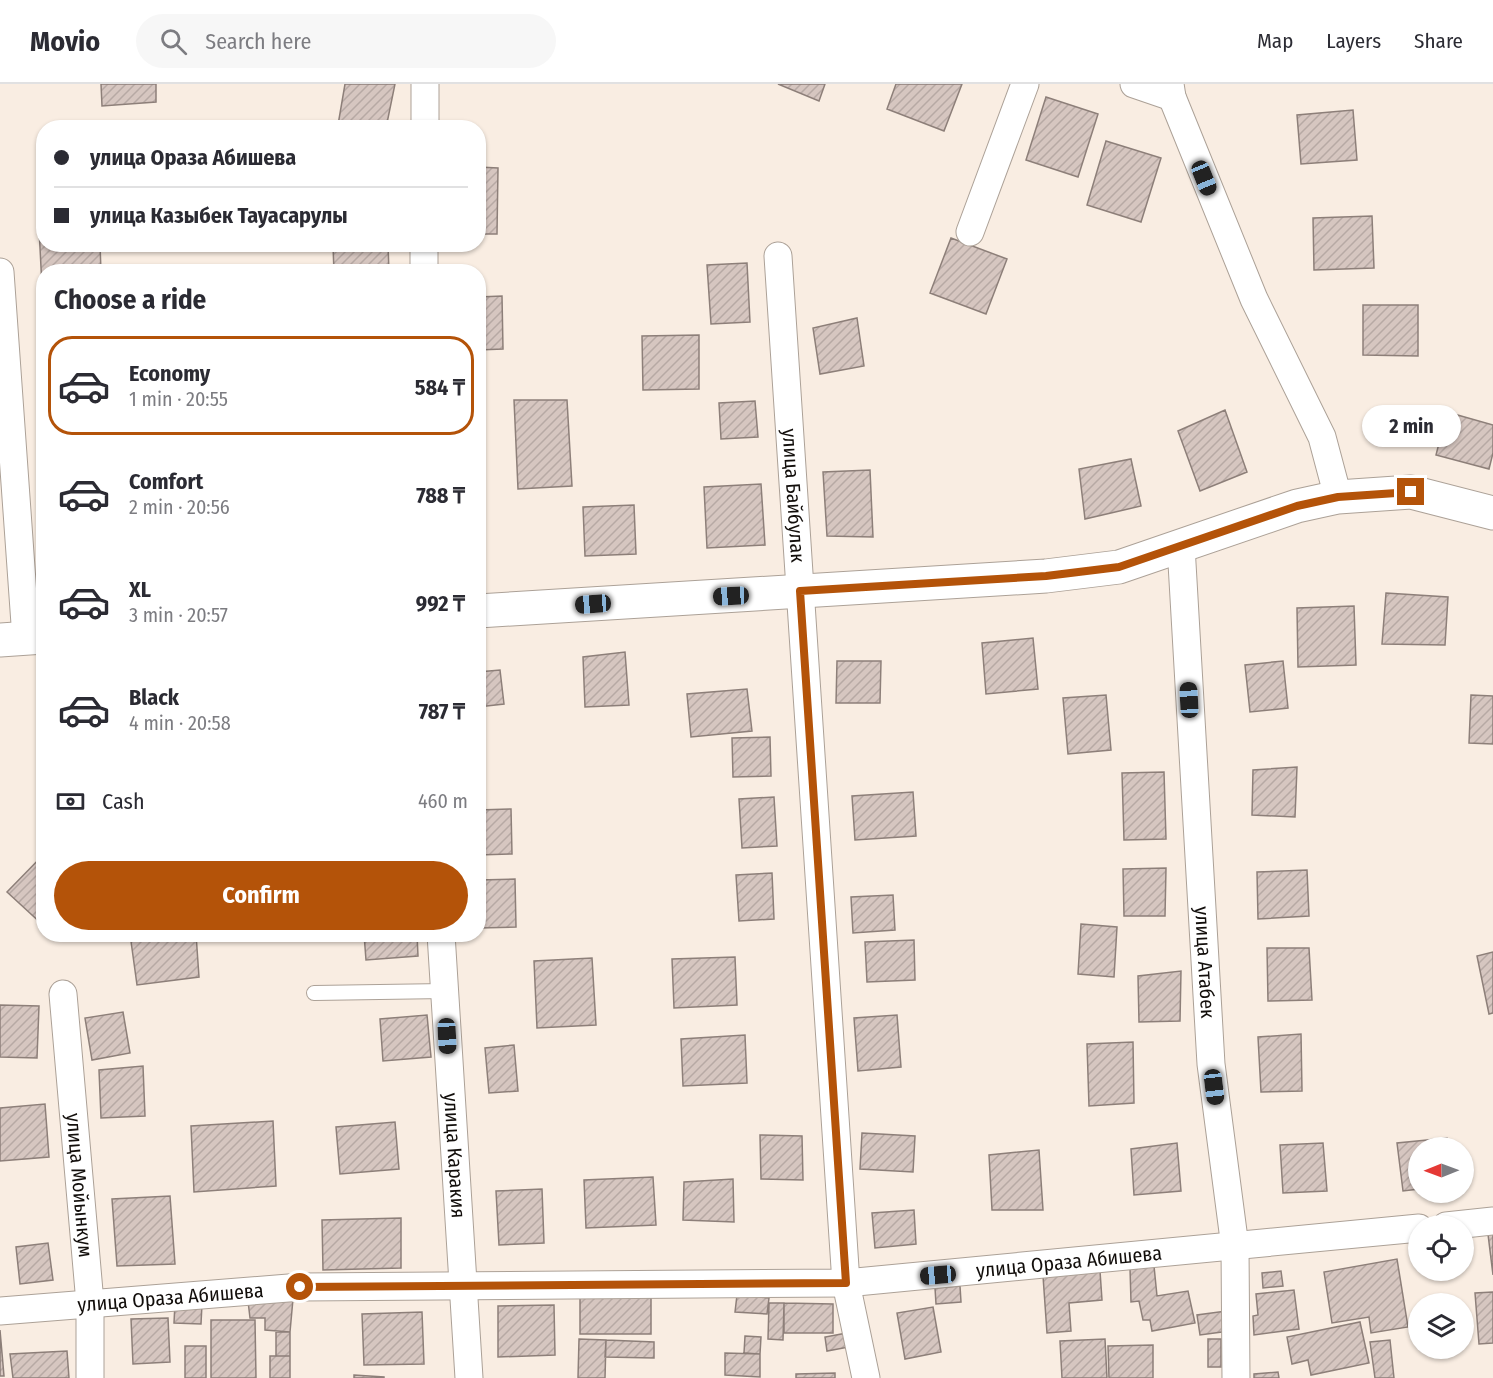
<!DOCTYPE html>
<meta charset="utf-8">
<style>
:root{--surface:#fff;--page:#f7f7f7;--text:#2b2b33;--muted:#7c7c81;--line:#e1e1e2;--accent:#b45309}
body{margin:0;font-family:"Fira Sans Condensed",sans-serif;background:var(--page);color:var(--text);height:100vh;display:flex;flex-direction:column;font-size:22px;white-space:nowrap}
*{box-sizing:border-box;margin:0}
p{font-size:20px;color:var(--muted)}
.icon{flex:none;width:33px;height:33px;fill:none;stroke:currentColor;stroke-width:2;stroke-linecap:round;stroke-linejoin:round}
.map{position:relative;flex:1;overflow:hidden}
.sheet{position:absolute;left:36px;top:180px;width:450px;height:678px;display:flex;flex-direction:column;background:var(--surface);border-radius:24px;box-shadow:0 2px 4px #0004}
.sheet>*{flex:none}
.guide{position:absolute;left:36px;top:36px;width:450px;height:132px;border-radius:24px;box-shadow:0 2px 4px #0004;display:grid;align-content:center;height:132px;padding:0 18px;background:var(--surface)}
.needle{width:39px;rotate:269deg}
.buttons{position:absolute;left:1408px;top:1053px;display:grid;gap:12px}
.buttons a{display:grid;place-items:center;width:66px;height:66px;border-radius:50%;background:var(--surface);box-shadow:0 2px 4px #0004;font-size:30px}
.end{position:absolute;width:27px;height:27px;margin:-14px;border:8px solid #b45309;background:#fff;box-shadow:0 0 0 3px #fff}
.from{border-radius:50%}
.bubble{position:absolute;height:42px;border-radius:21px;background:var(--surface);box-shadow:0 2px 4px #0004;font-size:20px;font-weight:700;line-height:42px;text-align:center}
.car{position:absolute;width:18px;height:36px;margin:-18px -9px;border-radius:8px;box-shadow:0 0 4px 2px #0007;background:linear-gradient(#222 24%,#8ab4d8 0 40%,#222 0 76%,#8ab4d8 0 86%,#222 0)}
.guide b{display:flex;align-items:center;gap:21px;height:57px;font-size:22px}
.guide b+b{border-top:2px solid var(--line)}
.guide i{width:15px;height:15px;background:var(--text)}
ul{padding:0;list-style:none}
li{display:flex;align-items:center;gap:18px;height:99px;margin:0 12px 9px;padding:0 6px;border:3px solid transparent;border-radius:24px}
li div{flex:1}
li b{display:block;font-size:22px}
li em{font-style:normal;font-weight:700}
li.selected{border-color:var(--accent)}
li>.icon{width:54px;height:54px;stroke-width:1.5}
h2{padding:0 18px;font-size:27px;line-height:72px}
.pay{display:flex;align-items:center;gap:15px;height:66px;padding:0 18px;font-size:22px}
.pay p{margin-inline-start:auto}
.cta{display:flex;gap:12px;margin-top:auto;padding:12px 18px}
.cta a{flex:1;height:69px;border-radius:36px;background:var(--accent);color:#fff;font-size:24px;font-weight:700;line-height:69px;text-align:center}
header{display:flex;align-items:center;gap:36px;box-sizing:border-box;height:84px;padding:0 30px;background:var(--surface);border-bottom:2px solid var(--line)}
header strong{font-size:28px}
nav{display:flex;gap:33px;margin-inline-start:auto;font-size:21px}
.search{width:420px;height:54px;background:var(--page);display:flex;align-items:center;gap:15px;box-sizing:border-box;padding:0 21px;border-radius:33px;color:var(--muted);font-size:22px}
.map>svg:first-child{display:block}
.building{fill:url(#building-hatch);stroke:#8d7f79;stroke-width:1.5}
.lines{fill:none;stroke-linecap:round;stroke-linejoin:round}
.lane-casing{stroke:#aca197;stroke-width:16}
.street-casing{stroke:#aca197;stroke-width:29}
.secondary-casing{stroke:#aca197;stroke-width:35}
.lane{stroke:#fff;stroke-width:14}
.street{stroke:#fff;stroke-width:27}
.secondary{stroke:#fff;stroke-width:33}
.route{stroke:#b45309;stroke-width:8}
.labels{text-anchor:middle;stroke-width:5;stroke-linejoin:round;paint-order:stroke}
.street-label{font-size:20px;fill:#120e0b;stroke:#f9ede2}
</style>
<header>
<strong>Movio</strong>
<div class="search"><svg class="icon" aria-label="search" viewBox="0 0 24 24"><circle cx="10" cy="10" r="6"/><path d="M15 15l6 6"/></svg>Search here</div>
<nav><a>Map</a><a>Layers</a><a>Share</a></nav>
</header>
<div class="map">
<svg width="1493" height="1294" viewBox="0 0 1493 1294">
<defs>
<pattern id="building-hatch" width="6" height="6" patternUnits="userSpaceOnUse" patternTransform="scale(1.5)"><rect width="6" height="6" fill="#d6c6c0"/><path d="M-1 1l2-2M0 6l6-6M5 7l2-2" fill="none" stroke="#b7a9a4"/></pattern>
</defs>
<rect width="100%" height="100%" fill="#f9ede2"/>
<path class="building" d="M101,0H156V18L102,22Z
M345,0H395L386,44H353L338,41Z
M778,0H825L819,17Z
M896,0H962L944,47L887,25Z
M1046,13L1098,30L1078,93L1026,76Z
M1353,26L1357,76L1301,80L1297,31Z
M1106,57L1161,74L1141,138L1087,121Z
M478,83L498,84L497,150H478Z
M1372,132L1374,184L1314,186L1313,134Z
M39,144H44V160H100L101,188H44L42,203Z
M951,154L1007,175L986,230L930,209Z
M388,161L389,188H334L333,162Z
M747,179L750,238L711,240L707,181Z
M502,212L503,265L478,266V213Z
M1363,221H1418V272L1363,271Z
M857,234L864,282L820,290L813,244Z
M699,251V305L643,306L642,252Z
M514,316H567L572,402L518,405Z
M755,317L758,353L721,355L719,319Z
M1225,326L1247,388L1200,407L1178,347Z
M1447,328L1493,341V369L1489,385L1436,371Z
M1131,375L1141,422L1085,435L1079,385Z
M870,386L873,453L827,452L823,388Z
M761,400L765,461L707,464L704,403Z
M634,421L636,470L585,472L583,423Z
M1386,509L1448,513L1445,561L1382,560Z
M1354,522L1356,581L1298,583L1297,524Z
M1033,554L1038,605L986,610L982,559Z
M625,568L629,621L585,623L583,573Z
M837,577H881L880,619H836Z
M1283,577L1288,624L1250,628L1245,581Z
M500,586L504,620L478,623V588Z
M747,605L752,647L691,653L687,610Z
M1106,611L1111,666L1068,670L1063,614Z
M1471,611L1493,612V660L1469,659Z
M770,653L771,692L733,693L732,654Z
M1297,683L1295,733L1252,731L1253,686Z
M1164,688L1166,755L1124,756L1122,689Z
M913,708L916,752L855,756L852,712Z
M774,713L777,762L742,764L739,715Z
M511,725L512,770L478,771V726Z
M44,770V842L7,808Z
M1166,784L1165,832H1124L1123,785Z
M1307,786L1309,832L1258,835L1257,788Z
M772,789L774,835L739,837L736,791Z
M515,795L516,843L480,844L479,796Z
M893,811L895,846L853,849L851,813Z
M1081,840L1117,843L1114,893L1078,890Z
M130,850H196L199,893L137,901Z
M364,850H417L418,872L366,876Z
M914,856L915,896L867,898L865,858Z
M1267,864H1309L1312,916L1268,917Z
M1493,868V929L1489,930L1477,872Z
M735,873L737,921L674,924L672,875Z
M592,874L596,941L537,944L534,877Z
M1181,887L1180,937L1139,938L1138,892Z
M0,921L39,922L37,974L0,973Z
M123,928L130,969L92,976L85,934Z
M427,931L431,973L383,977L380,935Z
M897,931L901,983L858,987L854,934Z
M1301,950L1302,1007L1261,1008L1258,953Z
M745,951L747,999L683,1002L681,955Z
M1133,958L1134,1019L1089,1022L1087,960Z
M514,961L518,1007L489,1009L485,964Z
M143,982L145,1032L101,1034L99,986Z
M45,1020L49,1073L0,1077V1024Z
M273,1037L276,1102L194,1108L191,1042Z
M395,1038L399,1085L340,1090L336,1043Z
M862,1049L915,1052L913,1088L860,1085Z
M760,1051L802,1052L803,1096L761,1095Z
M1447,1054L1448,1064H1419V1105L1403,1107L1397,1059Z
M1177,1059L1181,1107L1134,1111L1131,1065Z
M1323,1059L1327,1107L1283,1109L1280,1061Z
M1039,1066L1043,1126H992L989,1071Z
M653,1093L656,1141L586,1144L584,1096Z
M733,1095L734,1138L683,1136L684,1098Z
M542,1105L544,1159L499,1161L496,1107Z
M170,1112L175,1180L117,1182L112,1115Z
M914,1126L916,1160L875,1164L872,1129Z
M401,1134V1184L323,1186L322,1136Z
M1493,1141V1191L1487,1142Z
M48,1159L53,1196L20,1200L16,1163Z
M1397,1175L1408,1243L1371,1249L1369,1233L1332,1239L1324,1188Z
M1154,1182L1157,1212L1188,1207L1195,1239L1152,1247L1150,1236H1143L1139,1217L1131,1218L1130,1184Z
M1100,1187L1102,1216L1069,1219L1071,1247L1047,1249L1043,1192Z
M1281,1187L1283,1202L1263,1204L1262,1189Z
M960,1202L961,1218L936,1220L935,1204Z
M1294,1206L1299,1245L1254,1251L1253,1232L1258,1231L1256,1210Z
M1493,1208V1259L1479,1260L1475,1209Z
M580,1209L651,1210V1250H580Z
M737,1211L769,1214L767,1230L735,1228Z
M293,1215L290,1248L265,1246V1234H250L248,1217Z
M175,1219L202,1220L201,1240L174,1239Z
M769,1219H784L783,1256L768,1255Z
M784,1219L833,1220V1249H784Z
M554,1221L555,1271L498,1273V1222Z
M933,1223L941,1268L905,1275L897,1229Z
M1226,1227L1229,1247L1200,1251L1197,1231Z
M422,1228L424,1280L364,1281L362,1230Z
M168,1234L170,1278L133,1280L131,1235Z
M211,1236H255L256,1294H211Z
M1360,1238L1369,1279L1311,1291L1308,1276L1292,1280L1287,1253Z
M0,1246L4,1292H0Z
M276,1248H290V1272H276Z
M847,1249L849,1263L827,1267L825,1253Z
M745,1252L761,1253L760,1270L744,1269Z
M579,1255L606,1256L605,1294H578Z
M1105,1255L1107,1294H1062L1060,1257Z
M1208,1255H1221V1283H1208Z
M606,1256L654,1258V1274L605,1273Z
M1390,1256L1394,1294H1375L1370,1258Z
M1153,1261V1294H1109L1108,1262Z
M185,1262H206V1294H185Z
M67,1267L69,1294H13L10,1270Z
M725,1269L760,1270V1293L725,1291Z
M270,1272H290V1294H270Z
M1278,1288L1279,1294H1254V1290Z
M835,1289V1294H796V1290Z
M354,1291L384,1293V1294H354Z"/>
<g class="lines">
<defs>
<path id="lane" d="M314,909L445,907"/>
<g id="street">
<path d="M1134,0L1172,13"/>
<path d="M1170,0L1172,13L1254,215L1322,353L1338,413"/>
<path d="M425,44V0"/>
<path d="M970,148L1025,0"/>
<path id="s1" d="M778,172L846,1199L866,1294"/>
<path d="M0,188L26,554"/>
<path d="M424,188V160"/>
<path id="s2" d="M1181,462L1211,980L1235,1163L1236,1294"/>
<path id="s3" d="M441,850L469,1294"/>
<path id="s4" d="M63,910L90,1219V1294"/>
<path d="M1446,1142L1493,1137"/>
<path id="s5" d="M0,1227L301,1203L846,1199L1419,1144"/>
</g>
<path id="secondary" d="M478,527L1046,492L1119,483L1297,422L1338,413L1411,408L1493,429
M0,556L44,553"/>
</defs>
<use href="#lane" class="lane-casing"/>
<use href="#street" class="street-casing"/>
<use href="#secondary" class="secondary-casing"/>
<use href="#lane" class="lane"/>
<use href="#street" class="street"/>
<use href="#secondary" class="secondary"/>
</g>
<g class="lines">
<path class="route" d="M300,1203L846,1199L800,507L1046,492L1119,483L1297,422L1338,413L1411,408"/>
</g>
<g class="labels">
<g class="street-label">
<text dy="7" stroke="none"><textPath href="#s1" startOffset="240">улица Байбулак</textPath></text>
<text dy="7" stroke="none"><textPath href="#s2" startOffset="417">улица Атабек</textPath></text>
<text dy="7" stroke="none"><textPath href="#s3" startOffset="222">улица Каракия</textPath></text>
<text dy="7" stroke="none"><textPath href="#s4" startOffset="192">улица Мойынкум</textPath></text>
<text dy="7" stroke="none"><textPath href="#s5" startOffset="1071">улица Ораза Абишева</textPath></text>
<text dy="7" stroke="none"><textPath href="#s5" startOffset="171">улица Ораза Абишева</textPath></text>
</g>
</g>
</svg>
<div class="buttons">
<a><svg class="needle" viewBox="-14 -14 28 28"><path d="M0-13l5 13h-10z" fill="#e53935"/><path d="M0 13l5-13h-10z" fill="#7c7c81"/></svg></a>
<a><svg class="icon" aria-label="locate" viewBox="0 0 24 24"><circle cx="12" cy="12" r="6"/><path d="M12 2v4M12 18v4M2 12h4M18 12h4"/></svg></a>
<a><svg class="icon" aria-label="layers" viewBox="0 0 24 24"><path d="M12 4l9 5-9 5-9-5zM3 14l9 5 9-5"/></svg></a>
</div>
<i class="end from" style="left:300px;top:1203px"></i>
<i class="end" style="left:1411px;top:408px"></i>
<div class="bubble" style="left:1362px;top:321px;width:99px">2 min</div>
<i class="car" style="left:1204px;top:94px;rotate:158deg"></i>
<i class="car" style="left:731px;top:512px;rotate:267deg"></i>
<i class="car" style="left:593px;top:520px;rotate:266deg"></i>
<i class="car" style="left:1189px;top:616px;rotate:357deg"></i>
<i class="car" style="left:447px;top:952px;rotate:177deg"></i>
<i class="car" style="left:1214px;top:1003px;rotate:173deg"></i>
<i class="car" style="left:938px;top:1191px;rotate:265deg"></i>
<div class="guide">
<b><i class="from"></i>улица Ораза Абишева</b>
<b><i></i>улица Казыбек Тауасарулы</b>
</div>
<section class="sheet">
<h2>Choose a ride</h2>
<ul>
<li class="selected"><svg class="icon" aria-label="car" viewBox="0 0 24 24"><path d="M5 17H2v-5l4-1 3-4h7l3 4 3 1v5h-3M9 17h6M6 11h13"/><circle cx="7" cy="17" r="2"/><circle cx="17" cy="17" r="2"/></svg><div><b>Economy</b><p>1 min · 20:55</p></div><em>584 ₸</em></li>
<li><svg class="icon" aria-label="car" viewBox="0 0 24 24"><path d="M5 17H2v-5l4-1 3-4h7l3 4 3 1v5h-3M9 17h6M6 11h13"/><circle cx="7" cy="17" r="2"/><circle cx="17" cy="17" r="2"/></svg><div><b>Comfort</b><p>2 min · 20:56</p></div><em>788 ₸</em></li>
<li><svg class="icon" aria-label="car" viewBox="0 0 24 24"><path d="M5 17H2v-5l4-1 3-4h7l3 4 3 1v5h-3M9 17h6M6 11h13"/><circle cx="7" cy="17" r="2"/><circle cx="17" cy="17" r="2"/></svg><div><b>XL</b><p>3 min · 20:57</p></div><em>992 ₸</em></li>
<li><svg class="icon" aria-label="car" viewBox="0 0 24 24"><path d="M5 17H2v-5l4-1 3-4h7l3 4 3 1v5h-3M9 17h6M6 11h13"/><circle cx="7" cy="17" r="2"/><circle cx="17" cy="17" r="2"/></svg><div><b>Black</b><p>4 min · 20:58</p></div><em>787 ₸</em></li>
</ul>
<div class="pay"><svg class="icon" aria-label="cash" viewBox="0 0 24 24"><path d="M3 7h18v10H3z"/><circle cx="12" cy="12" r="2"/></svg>Cash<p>460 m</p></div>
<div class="cta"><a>Confirm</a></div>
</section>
</div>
